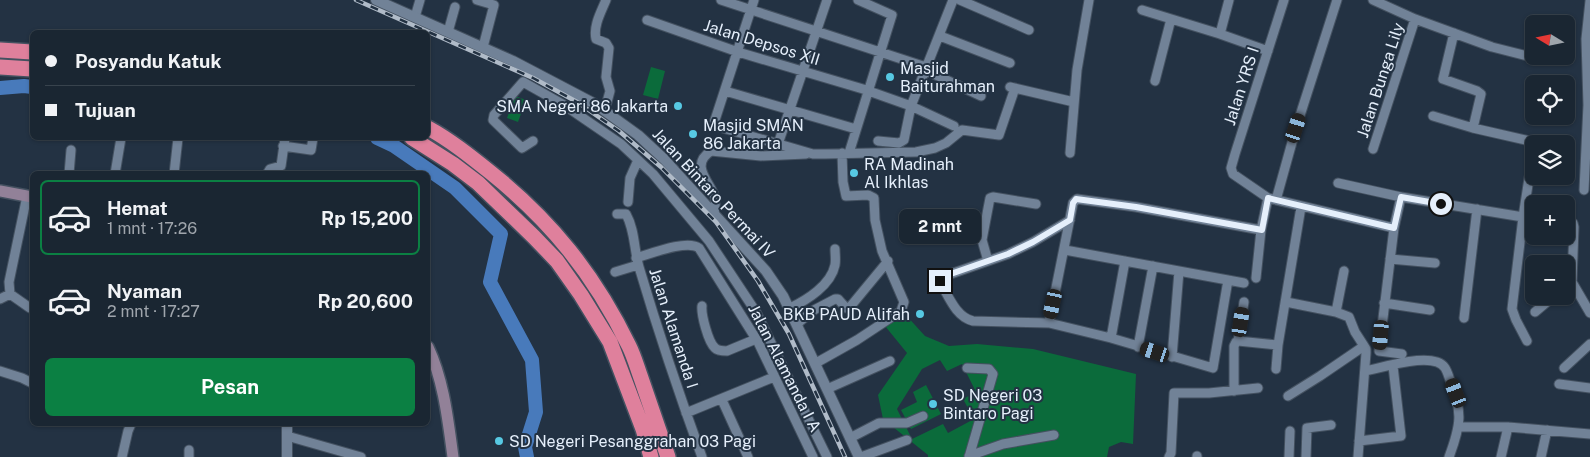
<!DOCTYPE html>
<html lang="id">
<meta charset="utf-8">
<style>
:root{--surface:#1a2632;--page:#27323e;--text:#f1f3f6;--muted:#9fa5ac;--line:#38434d;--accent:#0b8043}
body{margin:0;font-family:"Public Sans",sans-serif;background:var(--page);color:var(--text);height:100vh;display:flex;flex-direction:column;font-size:19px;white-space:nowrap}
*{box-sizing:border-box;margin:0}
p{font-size:16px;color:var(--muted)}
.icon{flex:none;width:28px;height:28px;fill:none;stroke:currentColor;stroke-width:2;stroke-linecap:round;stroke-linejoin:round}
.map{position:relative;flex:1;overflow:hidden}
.panel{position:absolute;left:30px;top:171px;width:400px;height:255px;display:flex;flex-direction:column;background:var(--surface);border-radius:8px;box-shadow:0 1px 4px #0004,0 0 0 1px var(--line)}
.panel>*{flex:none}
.top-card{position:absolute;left:30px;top:30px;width:400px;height:110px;border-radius:8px;box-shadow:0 1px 4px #0004,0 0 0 1px var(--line);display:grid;align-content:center;height:110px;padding:0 15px;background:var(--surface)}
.needle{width:32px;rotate:280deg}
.buttons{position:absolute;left:1525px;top:15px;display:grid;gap:10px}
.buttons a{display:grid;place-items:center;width:50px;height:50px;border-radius:8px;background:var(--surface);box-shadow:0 1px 4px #0004,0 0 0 1px var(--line);font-size:25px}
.end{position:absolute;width:22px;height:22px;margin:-11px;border:6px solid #e5effb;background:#111;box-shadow:0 0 0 2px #111}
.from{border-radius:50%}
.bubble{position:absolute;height:35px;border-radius:8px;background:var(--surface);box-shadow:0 1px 4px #0004,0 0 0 1px var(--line);font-size:16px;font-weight:700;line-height:35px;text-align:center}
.car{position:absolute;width:15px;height:30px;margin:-15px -8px;border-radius:6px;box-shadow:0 0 4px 1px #0007;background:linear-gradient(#222 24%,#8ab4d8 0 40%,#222 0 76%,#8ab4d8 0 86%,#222 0)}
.top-card b{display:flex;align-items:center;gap:18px;height:48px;font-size:19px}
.top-card b+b{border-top:1px solid var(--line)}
.top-card i{width:12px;height:12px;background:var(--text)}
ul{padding:9px 0 0;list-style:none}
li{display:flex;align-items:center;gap:15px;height:75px;margin:0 10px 8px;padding:0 5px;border:2px solid transparent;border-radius:8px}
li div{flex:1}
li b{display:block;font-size:19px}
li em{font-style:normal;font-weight:700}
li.selected{border-color:var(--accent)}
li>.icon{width:45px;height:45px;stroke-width:1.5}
.primary-button{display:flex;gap:10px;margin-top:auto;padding:10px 15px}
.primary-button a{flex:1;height:58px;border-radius:8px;background:var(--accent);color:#fff;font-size:20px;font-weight:700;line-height:58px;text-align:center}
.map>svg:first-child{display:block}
.green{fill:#0b6b3b;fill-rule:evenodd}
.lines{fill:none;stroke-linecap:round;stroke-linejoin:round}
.river{stroke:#487abb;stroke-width:14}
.minor-casing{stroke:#445160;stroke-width:11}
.tertiary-casing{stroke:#445160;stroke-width:12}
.secondary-casing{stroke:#445160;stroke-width:14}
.motorway-casing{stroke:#445160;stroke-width:18}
.minor{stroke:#718297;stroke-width:9}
.tertiary{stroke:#718297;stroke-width:10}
.secondary{stroke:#928198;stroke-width:11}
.motorway{stroke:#df809c;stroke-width:15}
.rail-casing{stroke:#b0bbc8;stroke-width:4.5}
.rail{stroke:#233243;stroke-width:2.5;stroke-dasharray:8;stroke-linecap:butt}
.route{stroke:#e5effb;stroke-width:6}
.poi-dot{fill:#57c9e3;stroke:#233243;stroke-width:2}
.labels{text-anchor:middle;stroke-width:4;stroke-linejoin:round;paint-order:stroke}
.street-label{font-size:16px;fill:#e5effb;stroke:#233243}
.poi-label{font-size:16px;fill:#e5effb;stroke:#233243;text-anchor:start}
</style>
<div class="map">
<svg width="1590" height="457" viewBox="0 0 1590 457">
<rect width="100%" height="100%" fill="#233243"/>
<path class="green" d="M651,67L665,71L658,99L643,95Z
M515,96L526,100L518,122L507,118Z
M905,314L925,336L949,346L977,344L1033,349L1136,374L1133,444L1121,442L1109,447L1107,457H928V455L883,419L878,395L907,353L885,326ZM940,360L947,371L962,364L976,392L963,399L974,419L948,433L943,424L912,439L897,409L922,369Z
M926,385L941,414L911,429L901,410L917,402L913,392Z"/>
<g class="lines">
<path class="river" d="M0,88L24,86L32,87
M377,138L394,146L455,188L501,234L490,282L532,360L536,412L525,447L527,457"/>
<defs>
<path id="minor" d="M477,0L494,5L483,47
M721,0L926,67
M754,0L714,123L716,126L813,154H825L916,152L935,148L946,143L962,130L999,135L1015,88
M960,0L1029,30
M1284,0L1235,154L1231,168L1233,174L1268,198L1394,228L1401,197
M1373,0L1415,19L1492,47L1543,60
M1142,10L1220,34L1268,51
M415,17L420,0
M647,20L738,52L863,89L911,106L954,126
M448,32L455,7
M1454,33L1443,79L1477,91L1481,94L1473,128L1534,142V144
M1220,34L1229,0
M940,36L1010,63
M925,70L981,96
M1155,81L1171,19
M1010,87L1074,102
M725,91L856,129
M604,109L607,102L610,91L606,77L609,48L606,43L596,39C593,26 601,12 606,0
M1433,116L1473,128
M533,141L522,148L493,120L494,115L523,82L564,105L621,144L653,174L709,241L756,312L827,457
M878,141L899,143L904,140L911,106L953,0
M778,144L827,0
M283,146L311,150L313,138
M1373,149L1415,19
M849,153L892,15L858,0
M1070,153L1077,70L1089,0
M69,174L71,150
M115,174L121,138
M174,174L178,138
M267,174L270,169L281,166L285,138
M1338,183L1401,197L1523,217L1534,146
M1584,190L1588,105L1586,39L1590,1
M27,196L9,282L10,294L30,308
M1276,200L1296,128L1337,0
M628,202L630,178L638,160
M714,213C715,208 716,202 715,197C710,182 689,165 711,151L761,156L806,154
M617,214H626C635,230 634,250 639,267C658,331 679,394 702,457
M1070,220L1033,242L1008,254L942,277L940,282C949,297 956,317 973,321L1049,323L1111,338L1125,261
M1566,220L1573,223L1574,227L1572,282L1590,313
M1394,228L1379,351L1402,354
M1065,250L1244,283
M636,258C650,254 687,239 699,248L758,342L813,457
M1390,259L1435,263
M988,261L982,240L990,198L993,197L1036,204
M615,272L638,265
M1256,278L1261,230L1268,198
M0,299L10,294
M1286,302L1336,312L1349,317L1355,332L1366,349V353L1358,457
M1384,303L1430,310
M702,306C701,314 708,342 715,348C718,351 723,351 727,351L756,339
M790,308C807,300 831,285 835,265C836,260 835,254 835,249
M1336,312L1344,271
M1535,312L1554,296
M1464,318L1477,209
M798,323L814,310L835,299H838L846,308L850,307L888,261
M1049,323L1073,203L1077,199L1136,207L1261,230
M1111,338L1213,368L1228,280
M1238,341L1278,345
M1527,341L1516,320L1512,309L1523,217H1534
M1138,347L1153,266
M1172,357L1179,271
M816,363L857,340L901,311L904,302L882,251L875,220L874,198L868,195L846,196L843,182L842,153
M967,368L989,369L993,374L969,457
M1564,368L1590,344
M1276,369L1278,345L1301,207
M0,371L22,378L32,383
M1365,371C1384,367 1419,356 1437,362C1446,365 1447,372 1450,380C1463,412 1461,425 1449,457
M1559,384L1590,388
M827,389L890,361
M1234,391V346L1236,342L1238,341L1244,302
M1288,396L1320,376L1364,346
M722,400L748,457
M686,413L774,377
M1459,427H1508L1590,434
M287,436L361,457
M850,438L879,423H907L923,416
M1359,441L1401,436L1393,366
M969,456L1003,444L1054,435
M122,457L128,431L131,424
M189,457V450
M861,457L907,440
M1169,457L1171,453L1174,393H1209L1258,388
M1197,457V456
M1289,457L1290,431
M1306,457L1307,428L1331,425
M1501,457L1508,427
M1541,457L1547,430"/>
<path id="tertiary" d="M376,0L513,61L595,104L638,135L664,159L766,271L783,296L859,457
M287,424V457"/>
<path id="secondary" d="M0,191L32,197
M428,347C444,381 448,421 453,457"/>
<path id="motorway" d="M0,50L32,52
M0,67L32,69
M428,128C450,140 470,156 490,172C551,221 594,274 629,346C634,356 637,367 641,378C650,404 659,430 668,457
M412,138L453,164L478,183L534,237L557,261L581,295L610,342L643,429L651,457"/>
</defs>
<use href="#minor" class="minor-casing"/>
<use href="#tertiary" class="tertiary-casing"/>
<use href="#secondary" class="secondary-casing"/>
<use href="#motorway" class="motorway-casing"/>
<use href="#minor" class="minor"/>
<use href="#tertiary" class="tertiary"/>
<use href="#secondary" class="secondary"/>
<use href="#motorway" class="motorway"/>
<defs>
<path id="rail" d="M356,0L533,78L577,102L619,131L661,167L716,222L758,281L789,334L845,457"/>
</defs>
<use href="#rail" class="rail-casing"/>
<use href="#rail" class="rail"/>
</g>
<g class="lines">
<path class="route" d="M940,281L942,277L1008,254L1033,242L1070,220L1073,203L1076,199L1136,207L1262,230L1268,198L1394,228L1401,197L1441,204"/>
</g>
<g class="poi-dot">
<circle cx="890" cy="77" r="5"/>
<circle cx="678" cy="106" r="5"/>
<circle cx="693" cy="134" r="5"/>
<circle cx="854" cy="173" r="5"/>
<circle cx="920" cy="314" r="5"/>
<circle cx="933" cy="404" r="5"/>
<circle cx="499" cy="441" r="5"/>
</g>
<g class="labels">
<g class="street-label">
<text transform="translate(762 42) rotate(17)" y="6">Jalan Depsos XII</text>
<text transform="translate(1380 80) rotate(-72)" y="6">Jalan Bunga Lily</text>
<text transform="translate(1241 86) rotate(-72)" y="6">Jalan YRS I</text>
<text transform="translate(714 193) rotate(47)" y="6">Jalan Bintaro Permai IV</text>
<text transform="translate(674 328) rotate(72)" y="6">Jalan Alamanda I</text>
<text transform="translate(785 368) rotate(63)" y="6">Jalan Alamanda I A</text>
</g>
<g class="poi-label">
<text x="900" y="74">Masjid<tspan x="900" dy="18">Baiturahman</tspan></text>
<text x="668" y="112" text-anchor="end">SMA Negeri 86 Jakarta</text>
<text x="703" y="131">Masjid SMAN<tspan x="703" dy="18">86 Jakarta</tspan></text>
<text x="864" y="170">RA Madinah<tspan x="864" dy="18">Al Ikhlas</tspan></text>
<text x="910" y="320" text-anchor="end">BKB PAUD Alifah</text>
<text x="943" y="401">SD Negeri 03<tspan x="943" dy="18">Bintaro Pagi</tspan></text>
<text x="509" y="447">SD Negeri Pesanggrahan 03 Pagi</text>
</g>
</g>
</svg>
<div class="buttons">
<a><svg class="needle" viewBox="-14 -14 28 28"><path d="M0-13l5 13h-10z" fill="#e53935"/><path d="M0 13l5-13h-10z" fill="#9fa5ac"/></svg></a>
<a><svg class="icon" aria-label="locate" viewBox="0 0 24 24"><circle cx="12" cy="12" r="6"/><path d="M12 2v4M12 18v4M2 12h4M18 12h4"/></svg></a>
<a><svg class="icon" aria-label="layers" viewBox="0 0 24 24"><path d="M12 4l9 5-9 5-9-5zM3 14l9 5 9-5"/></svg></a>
<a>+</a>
<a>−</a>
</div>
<i class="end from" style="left:1441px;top:204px"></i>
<i class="end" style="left:940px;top:281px"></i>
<div class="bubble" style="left:899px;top:209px;width:82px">2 mnt</div>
<i class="car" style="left:1296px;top:128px;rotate:18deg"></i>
<i class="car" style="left:1053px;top:304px;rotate:192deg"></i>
<i class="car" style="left:1241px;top:322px;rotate:9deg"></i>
<i class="car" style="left:1381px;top:335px;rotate:185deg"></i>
<i class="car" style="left:1155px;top:352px;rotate:288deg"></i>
<i class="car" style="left:1456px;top:393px;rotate:339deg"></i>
<div class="top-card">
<b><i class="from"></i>Posyandu Katuk</b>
<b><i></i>Tujuan</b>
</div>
<section class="panel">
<ul>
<li class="selected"><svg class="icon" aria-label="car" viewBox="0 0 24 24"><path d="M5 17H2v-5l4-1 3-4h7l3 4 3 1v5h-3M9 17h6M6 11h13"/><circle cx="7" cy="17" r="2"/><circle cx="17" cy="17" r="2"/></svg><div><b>Hemat</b><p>1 mnt · 17:26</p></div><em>Rp 15,200</em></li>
<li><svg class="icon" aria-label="car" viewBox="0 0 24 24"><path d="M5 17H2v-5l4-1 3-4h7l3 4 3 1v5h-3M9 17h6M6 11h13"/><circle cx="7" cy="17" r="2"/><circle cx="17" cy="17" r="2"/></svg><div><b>Nyaman</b><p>2 mnt · 17:27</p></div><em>Rp 20,600</em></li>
</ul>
<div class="primary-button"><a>Pesan</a></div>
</section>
</div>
